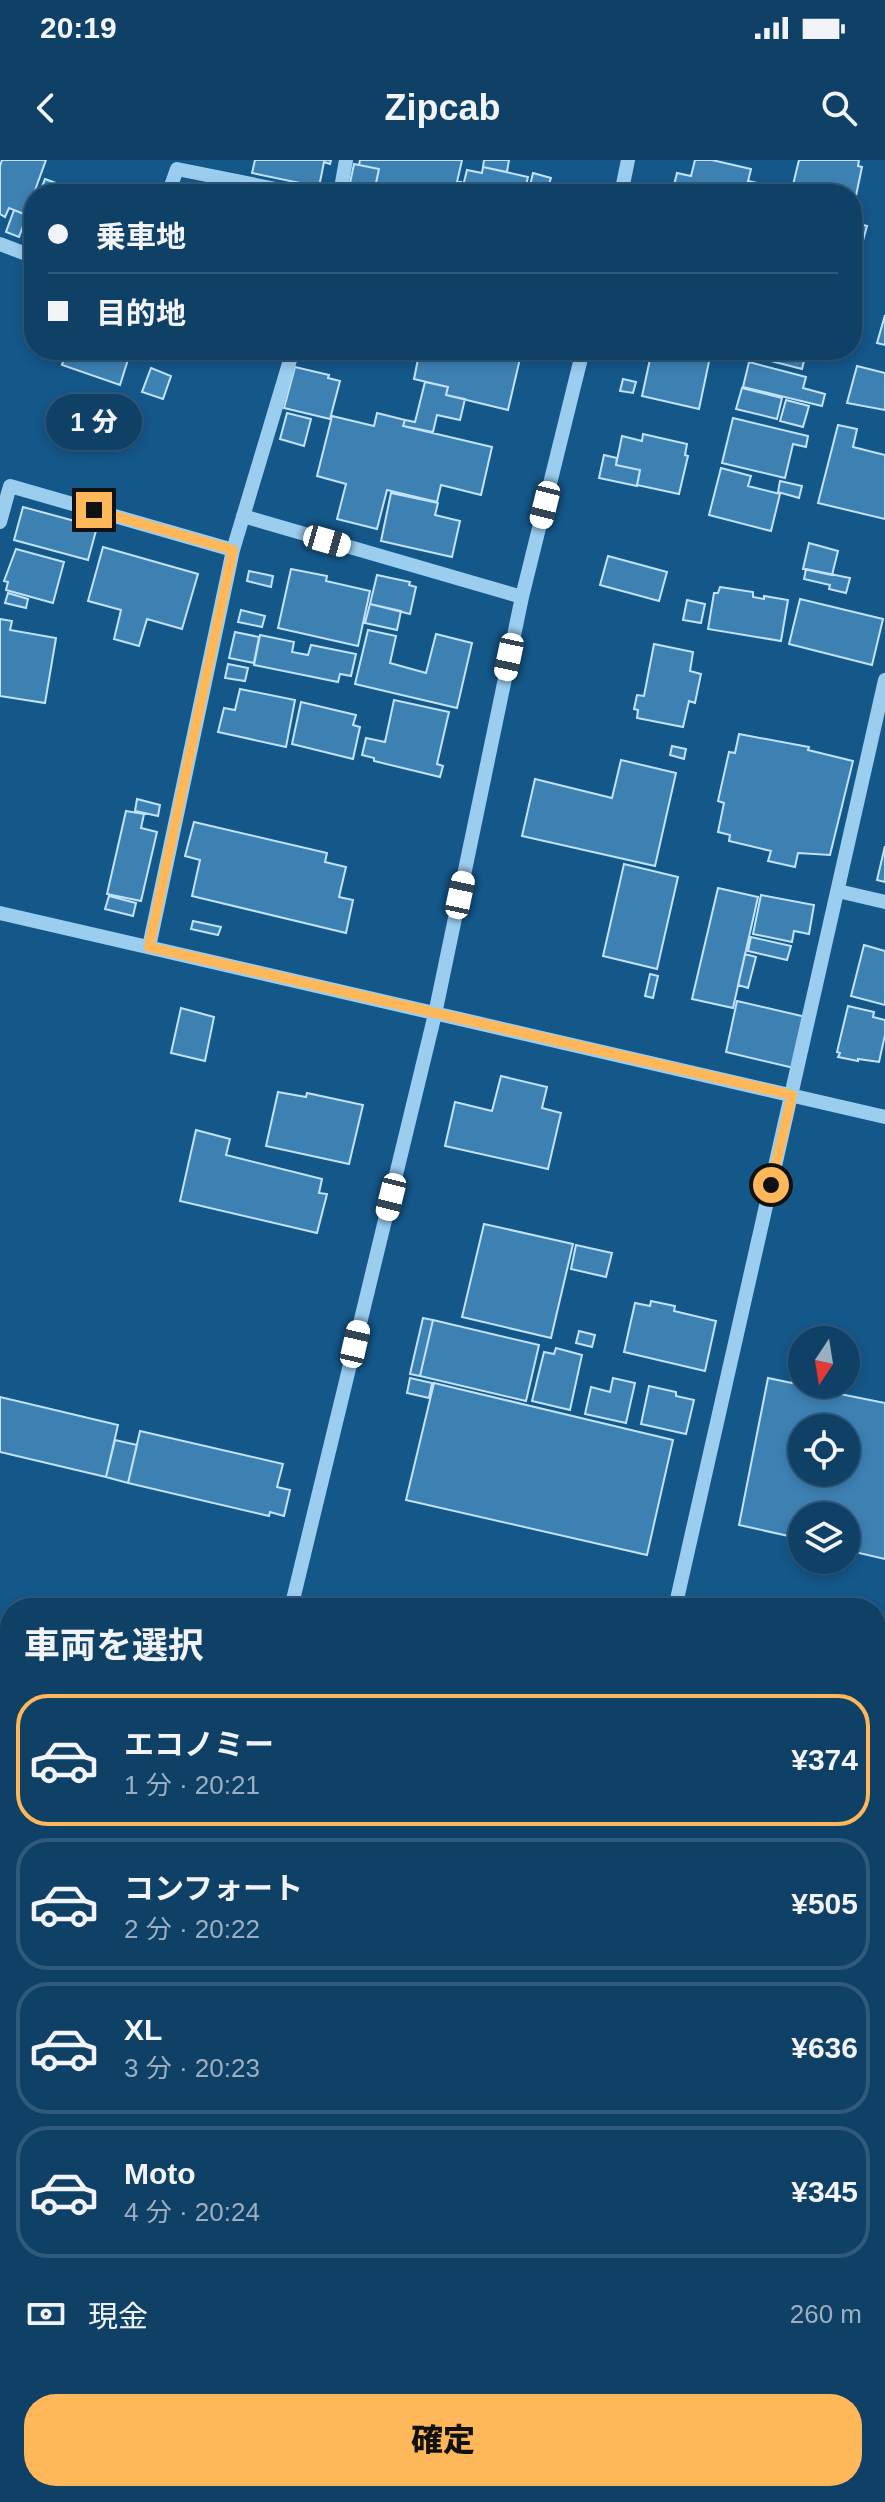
<!DOCTYPE html>
<html lang="ja">
<meta charset="utf-8">
<style>
:root{--surface:#0f4167;--page:#18486d;--text:#f1f3f6;--muted:#9bafc0;--line:#2f5a7b;--accent:#ffb859}
body{margin:0;font-family:Arial,"Noto Sans JP",sans-serif;background:var(--page);color:var(--text);height:100vh;display:flex;flex-direction:column;font-size:30px;white-space:nowrap}
*{box-sizing:border-box;margin:0}
p{font-size:26px;color:var(--muted)}
.icon{flex:none;width:44px;height:44px;fill:none;stroke:currentColor;stroke-width:2;stroke-linecap:round;stroke-linejoin:round}
.map{position:relative;flex:1;overflow:hidden}
.details{position:absolute;left:0px;top:1438px;width:886px;height:904px;display:flex;flex-direction:column;background:var(--surface);border-radius:32px 32px 0 0;box-shadow:0 4px 12px #0003,0 0 0 2px var(--line)}
.details>*{flex:none}
.guide{position:absolute;left:24px;top:24px;width:838px;height:176px;border-radius:32px;box-shadow:0 4px 12px #0003,0 0 0 2px var(--line);display:grid;align-content:center;height:176px;padding:0 24px;background:var(--surface)}
.needle{width:52px;rotate:192deg}
.tools{position:absolute;left:788px;top:1166px;display:grid;gap:16px}
.tools a{display:grid;place-items:center;width:72px;height:72px;border-radius:50%;background:var(--surface);box-shadow:0 4px 12px #0003,0 0 0 2px var(--line);font-size:40px}
.end{position:absolute;width:36px;height:36px;margin:-18px;border:10px solid #ffb859;background:#111;box-shadow:0 0 0 4px #111}
.from{border-radius:50%}
.bubble{position:absolute;height:56px;border-radius:28px;background:var(--surface);box-shadow:0 4px 12px #0003,0 0 0 2px var(--line);font-size:26px;font-weight:800;line-height:56px;text-align:center}
.car{position:absolute;width:24px;height:48px;margin:-24px -12px;border-radius:10px;box-shadow:0 0 6px 2px #0007;background:linear-gradient(#fff 24%,#345 0 40%,#fff 0 76%,#345 0 86%,#fff 0)}
.guide b{display:flex;align-items:center;gap:28px;height:76px;font-size:30px}
.guide b+b{border-top:2px solid var(--line)}
.guide i{width:20px;height:20px;background:var(--text)}
ul{padding:0;list-style:none}
li{display:flex;align-items:center;gap:24px;height:132px;margin:0 16px 12px;padding:0 8px;border:4px solid var(--line);border-radius:32px}
li div{flex:1}
li b{display:block;font-size:30px}
li em{font-style:normal;font-weight:800}
li.selected{border-color:var(--accent)}
li>.icon{width:72px;height:72px;stroke-width:1.5}
h2{padding:0 24px;font-size:36px;line-height:96px}
.pay{display:flex;align-items:center;gap:20px;height:88px;padding:0 24px;font-size:30px}
.pay p{margin-inline-start:auto}
.primary-button{display:flex;gap:16px;margin-top:auto;padding:16px 24px}
.primary-button a{flex:1;height:92px;border-radius:32px;background:var(--accent);color:#111;font-size:32px;font-weight:800;line-height:92px;text-align:center}
.status{display:flex;justify-content:space-between;align-items:center;height:56px;padding:0 40px;background:var(--surface);direction:ltr}
.status svg{height:22px;fill:currentColor}
header{display:flex;justify-content:space-between;align-items:center;height:104px;padding:0 24px;background:var(--surface);font-size:36px;font-weight:800}
.map>svg:first-child{display:block}
.green{fill:#2470a7}
.building{fill:#3d81b2;stroke:#c1e3fb;stroke-width:2;fill-rule:evenodd}
.lines{fill:none;stroke-linecap:round;stroke-linejoin:round}
.minor{stroke:#9bcdef;stroke-width:14}
.major{stroke:#e3f2ff;stroke-width:20}
.route{stroke:#ffb859;stroke-width:10}
</style>
<div class="status"><b>20:19</b><svg viewBox="0 0 49 12"><path d="M0 12V9h3v3zM5 12V6h3v6zM10 12V3h3v9zM15 12V0h3v12zM26 1h20v11H26zM47 4h2v5h-2z"/></svg></div>
<header><svg class="icon" aria-label="back" viewBox="0 0 24 24"><path d="M15 5l-7 7 7 7"/></svg>Zipcab<svg class="icon" aria-label="search" viewBox="0 0 24 24"><circle cx="10" cy="10" r="6"/><path d="M15 15l6 6"/></svg></header>
<div class="map">
<svg width="885" height="2342" viewBox="0 0 885 2342">
<rect width="100%" height="100%" fill="#145789"/>
<path class="green" d="M10,2245V2332H538L537,2342H0V2246Z"/>
<path class="building" d="M2,0H46L26,55L9,48L5,57L0,54V6Z
M255,0H331L330,4L324,2L319,27L252,13Z
M360,0H462L457,22H461L458,34L374,32L379,9L359,5Z
M484,0H509L507,12L483,7Z
M695,0H712L751,9L745,34H695L673,29L677,13L691,16Z
M799,0H859L858,6L862,7L853,50L852,34L791,33Z
M354,4L379,9L374,32L349,28Z
M483,7L528,17L524,34H461L467,10L482,13Z
M533,13L551,18L549,24L576,34H528Z
M45,19L86,34H39Z
M748,21L770,26L768,34H745Z
M14,50L27,55L19,77L6,72Z
M852,62L867,66L856,106L852,105Z
M852,116L862,119L855,143L852,142Z
M885,155V185L877,183Z
M67,190H131L120,225L62,205Z
M410,190H522L508,250L446,235L448,227L414,219L418,199L408,197Z
M652,190H680L710,197L699,249L642,236Z
M753,190H778L805,197L802,209L751,196Z
M749,202L806,217L803,228L825,234L822,246L743,227Z
M857,206L885,213V250L847,243Z
M295,207L329,215L328,218L340,221L330,259L284,248Z
M151,208L171,216L163,239L142,232Z
M623,219L636,222L633,233L620,231Z
M425,222L448,227L446,235L465,239L460,260L437,255L433,272L403,266L405,260L415,262Z
M742,228L782,238L777,259L736,249Z
M786,240L809,246L803,267L780,261Z
M287,253L311,259L304,286L280,279Z
M377,253L405,260L403,266L492,287L481,335L441,325L437,342L387,330L377,369L337,359L346,324L317,316L332,256L374,266Z
M733,258L808,276L806,287L793,284L785,318L722,303Z
M838,265L857,269L853,287L885,295V359L818,343Z
M643,274L687,284L685,295L688,296L679,334L637,325L640,310L616,305L622,276L642,281Z
M604,295L617,298L616,305L640,310L637,326L599,318Z
M721,308L751,316L748,326L780,334L771,371L709,355Z
M780,321L802,326L799,338L778,332Z
M391,333L438,343L435,355L460,361L452,397L381,381Z
M23,347L97,367L88,400L14,380Z
M809,383L838,391L832,415L803,409Z
M103,387L198,414L182,469L147,459L139,486L114,479L121,450L88,441Z
M16,389L64,402L53,443L6,430L8,422L4,421Z
M608,396L667,412L659,441L600,425Z
M291,409L327,416L326,421L370,431L358,486L278,468Z
M806,409L850,418L846,433L829,429L830,425L804,419Z
M249,411L273,416L271,427L247,421Z
M377,415L410,422L409,425L416,427L410,454L370,444Z
M720,427L753,432V437L764,439V436L788,440L781,481L708,469L714,433H718Z
M8,433L28,439L26,448L5,443Z
M800,439L883,459L872,505L789,484Z
M687,440L705,444L701,463L683,460Z
M370,444L401,451L397,470L365,463Z
M241,450L265,456L262,467L238,462Z
M0,459L12,461L10,470L56,478L45,543L0,536Z
M368,470L396,476L390,503L426,513L436,474L472,483L457,548L355,524Z
M235,472L259,477L254,503L229,498Z
M260,475L294,482L292,492L308,495L311,485L356,494L351,516L340,514L338,522L254,505Z
M654,484L693,492L690,511L701,514L695,543L689,541L683,567L637,558L638,550L634,549L637,535L644,536Z
M228,504L248,508L245,521L225,518Z
M240,529L295,540L286,587L218,572L224,548L235,550Z
M394,540L449,552L437,604L443,606L440,617L374,601V598L362,595L366,578L385,582Z
M301,542L356,555L353,565L360,567L353,599L292,584Z
M739,574L809,587L808,590L853,601L830,695L798,693L795,707L768,701L771,691L729,681L730,675L718,672L724,643L718,641L729,592L735,593Z
M672,586L686,589L684,599L670,595Z
M621,600L676,613L655,706L522,676L535,619L612,638Z
M137,639L160,645L158,656L135,651Z
M126,651L144,654L141,668L157,672L141,741L107,734Z
M194,662L327,693L325,702L346,707L339,737L353,740L346,773L192,736L200,700L185,696Z
M885,686V722L877,720Z
M624,704L678,717L657,809L603,796Z
M718,728L758,737L733,848L692,839Z
M761,735L814,745L809,774L794,771L792,782L753,774Z
M109,736L136,743L133,756L105,749Z
M193,761L221,767L218,775L191,769Z
M751,777L791,786L787,800L748,791Z
M864,785L885,791V845L851,836Z
M745,794L756,797L748,828L738,825Z
M650,814L658,816L653,838L645,836Z
M737,841L806,857L794,908L726,892Z
M848,846L874,852L873,857L885,860V875L879,902L858,899V901L838,897L840,893L837,892Z
M181,848L214,857L205,901L171,893Z
M501,916L547,927L542,948L561,953L548,1009L445,986L455,942L492,951Z
M278,932L306,937L307,933L363,945L349,1004L266,986Z
M196,970L230,979L226,995L322,1019L319,1033L327,1034L317,1073L180,1041Z
M484,1064L573,1084L551,1178L462,1157Z
M576,1085L612,1093L606,1117L571,1109Z
M651,1141L675,1146L674,1151L716,1161L705,1211L624,1192L635,1143L650,1146Z
M423,1158L433,1160L420,1216L410,1214Z
M433,1160L539,1185L526,1241L420,1216Z
M579,1171L595,1175L592,1187L576,1183Z
M556,1188L582,1195L570,1250L532,1241L544,1192L554,1194Z
M795,1210L802,1211V1224H832L830,1232L885,1243V1399L846,1390V1356H802V1379L739,1365L768,1218L792,1223ZM802,1268H846V1312H802Z
M410,1218L432,1223L429,1238L407,1233Z
M613,1218L635,1223L626,1263L585,1254L591,1227L610,1232Z
M434,1223L673,1280L647,1395L406,1340Z
M649,1226L676,1232V1236L694,1240L686,1274L641,1264Z
M0,1237L118,1265L106,1317L0,1292Z
M140,1271L283,1304L277,1327L290,1330L284,1356L270,1352L269,1356L128,1323Z
M115,1280L137,1285L128,1323L106,1317Z
M876,1511L885,1513V1563L876,1561Z
M885,1645V1687L876,1685Z
M876,1828L885,1830V1892L876,1890Z
M0,1862L10,1864V1977L0,1975Z
M552,2332H658L657,2342H551Z
M770,2332H807L806,2342H770Z
M812,2332H873L883,2333L882,2342H812Z
M701,2335L742,2338V2342H700Z"/>
<g class="lines">
<path class="minor" d="M168,34L177,9L301,34
M340,34L346,0
M621,34L628,0
M0,84L34,97
M243,356L522,437
M0,362L10,326L233,390
M838,731L885,742
M0,753L885,957
M149,787L233,390L293,190
M291,1448L435,854L522,437L583,190
M675,1448L885,520
M0,1725L10,1727
M677,2342L679,2332"/>
<path class="major" d="M876,1950L885,1948
M876,2001L885,2000
M0,2078L10,2077
M0,2121L10,2119"/>
</g>
<g class="lines">
<path class="route" d="M94,350L233,390L149,787L792,935L771,1025"/>
</g>
</svg>
<div class="tools">
<a><svg class="needle" viewBox="-14 -14 28 28"><path d="M0-13l5 13h-10z" fill="#e53935"/><path d="M0 13l5-13h-10z" fill="#9bafc0"/></svg></a>
<a><svg class="icon" aria-label="locate" viewBox="0 0 24 24"><circle cx="12" cy="12" r="6"/><path d="M12 2v4M12 18v4M2 12h4M18 12h4"/></svg></a>
<a><svg class="icon" aria-label="layers" viewBox="0 0 24 24"><path d="M12 4l9 5-9 5-9-5zM3 14l9 5 9-5"/></svg></a>
</div>
<i class="end from" style="left:771px;top:1025px"></i>
<i class="end" style="left:94px;top:350px"></i>
<div class="bubble" style="left:46px;top:234px;width:96px">1 分</div>
<i class="car" style="left:545px;top:345px;rotate:194deg"></i>
<i class="car" style="left:327px;top:381px;rotate:106deg"></i>
<i class="car" style="left:509px;top:497px;rotate:192deg"></i>
<i class="car" style="left:460px;top:735px;rotate:12deg"></i>
<i class="car" style="left:391px;top:1037px;rotate:194deg"></i>
<i class="car" style="left:355px;top:1184px;rotate:13deg"></i>
<div class="guide">
<b><i class="from"></i>乗車地</b>
<b><i></i>目的地</b>
</div>
<section class="details">
<h2>車両を選択</h2>
<ul>
<li class="selected"><svg class="icon" aria-label="car" viewBox="0 0 24 24"><path d="M5 17H2v-5l4-1 3-4h7l3 4 3 1v5h-3M9 17h6M6 11h13"/><circle cx="7" cy="17" r="2"/><circle cx="17" cy="17" r="2"/></svg><div><b>エコノミー</b><p>1 分 · 20:21</p></div><em>¥374</em></li>
<li><svg class="icon" aria-label="car" viewBox="0 0 24 24"><path d="M5 17H2v-5l4-1 3-4h7l3 4 3 1v5h-3M9 17h6M6 11h13"/><circle cx="7" cy="17" r="2"/><circle cx="17" cy="17" r="2"/></svg><div><b>コンフォート</b><p>2 分 · 20:22</p></div><em>¥505</em></li>
<li><svg class="icon" aria-label="car" viewBox="0 0 24 24"><path d="M5 17H2v-5l4-1 3-4h7l3 4 3 1v5h-3M9 17h6M6 11h13"/><circle cx="7" cy="17" r="2"/><circle cx="17" cy="17" r="2"/></svg><div><b>XL</b><p>3 分 · 20:23</p></div><em>¥636</em></li>
<li><svg class="icon" aria-label="car" viewBox="0 0 24 24"><path d="M5 17H2v-5l4-1 3-4h7l3 4 3 1v5h-3M9 17h6M6 11h13"/><circle cx="7" cy="17" r="2"/><circle cx="17" cy="17" r="2"/></svg><div><b>Moto</b><p>4 分 · 20:24</p></div><em>¥345</em></li>
</ul>
<div class="pay"><svg class="icon" aria-label="cash" viewBox="0 0 24 24"><path d="M3 7h18v10H3z"/><circle cx="12" cy="12" r="2"/></svg>現金<p>260 m</p></div>
<div class="primary-button"><a>確定</a></div>
</section>
</div>
